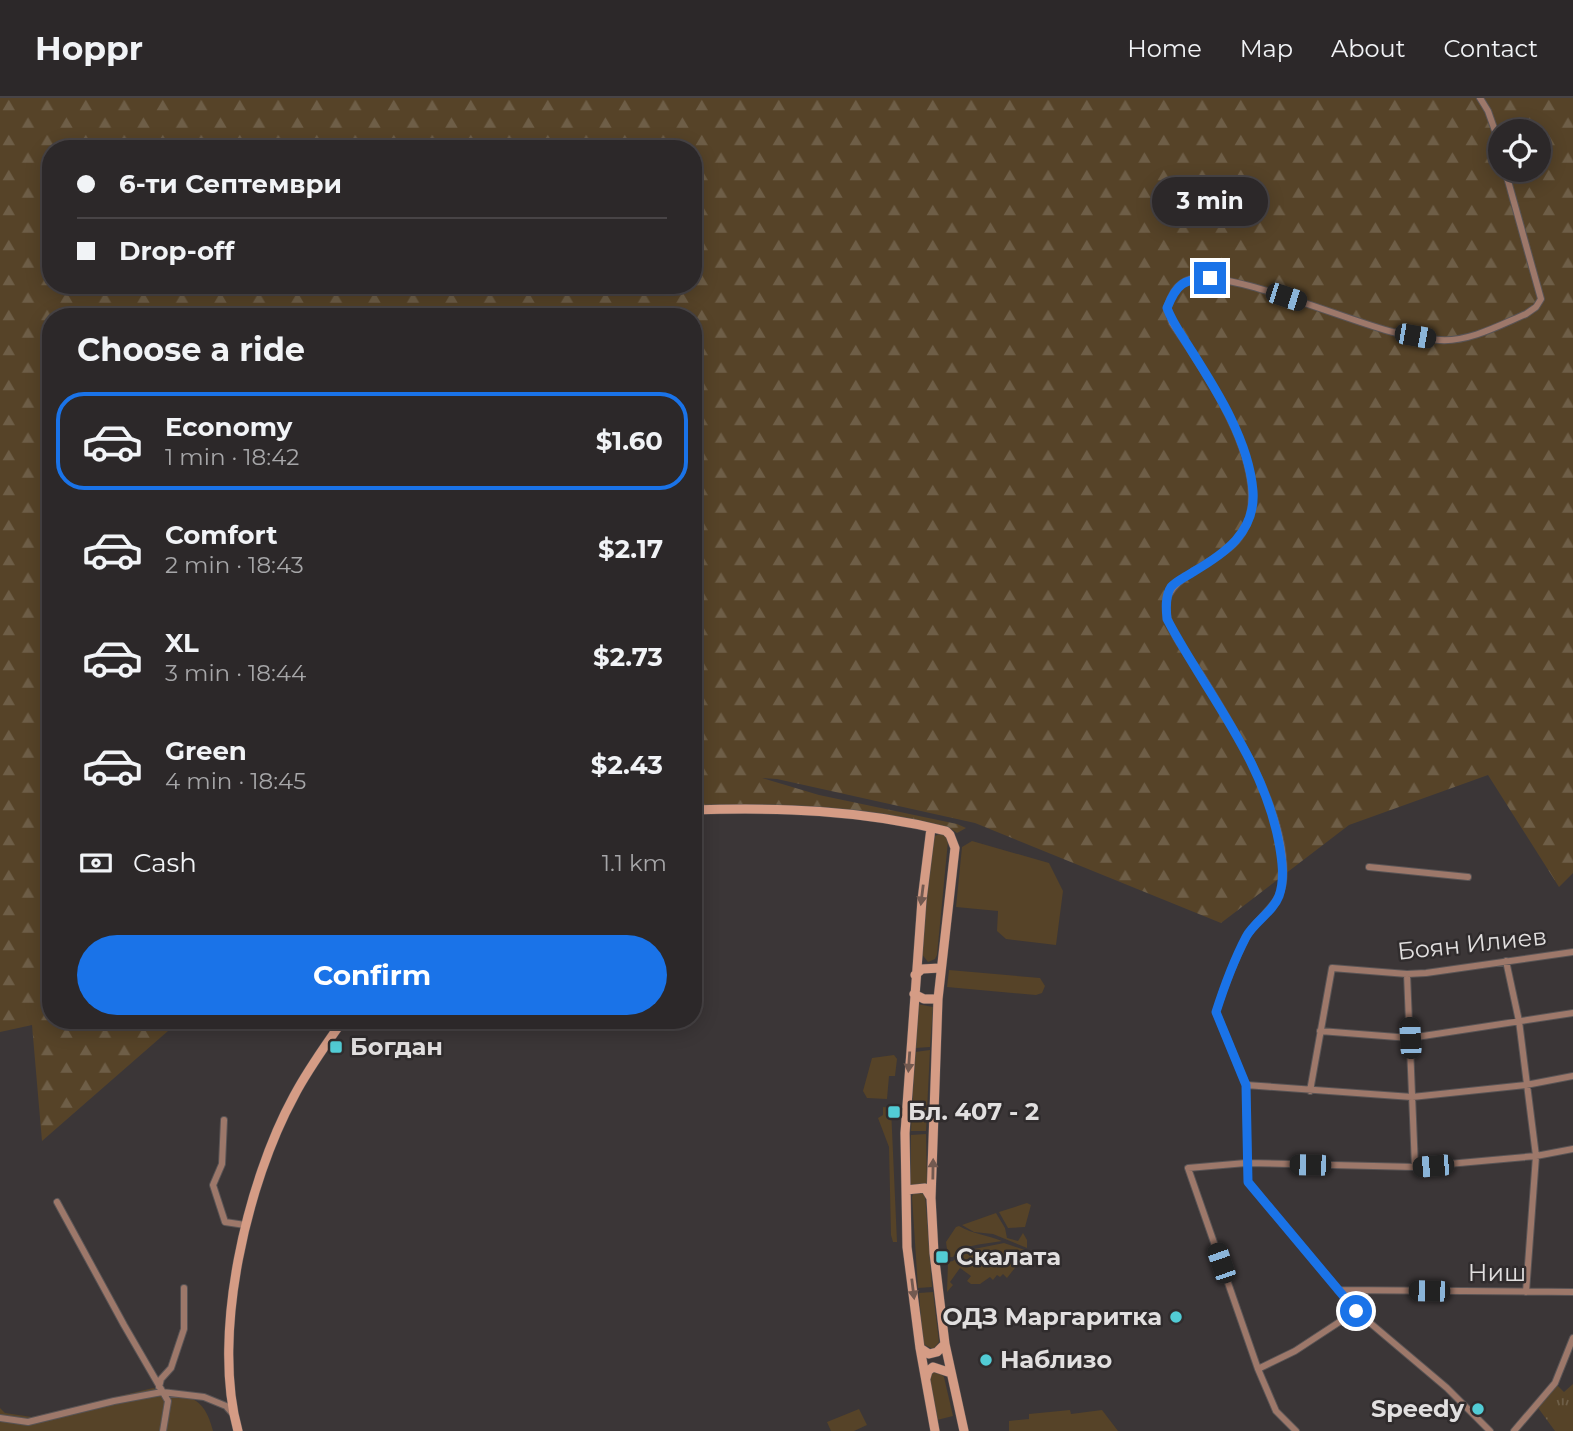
<!DOCTYPE html>
<meta charset="utf-8">
<style>
:root{--surface:#2c2829;--page:#343031;--text:#f1f3f6;--muted:#a6a6a8;--line:#484446;--accent:#1a73e8}
body{margin:0;font-family:Montserrat,sans-serif;background:var(--page);color:var(--text);height:100vh;display:flex;flex-direction:column;font-size:26px;white-space:nowrap}
*{box-sizing:border-box;margin:0}
p{font-size:23px;color:var(--muted)}
.icon{flex:none;width:38px;height:38px;fill:none;stroke:currentColor;stroke-width:2;stroke-linecap:round;stroke-linejoin:round}
.map{position:relative;flex:1;overflow:hidden}
.drawer{position:absolute;left:42px;top:210px;width:660px;height:721px;display:flex;flex-direction:column;background:var(--surface);border-radius:28px;box-shadow:0 4px 18px #0003,0 0 0 2px var(--line)}
.drawer>*{flex:none}
.hud{position:absolute;left:42px;top:42px;width:660px;height:154px;border-radius:28px;box-shadow:0 4px 18px #0003,0 0 0 2px var(--line);display:grid;align-content:center;height:154px;padding:0 35px;background:var(--surface)}
.fabs{position:absolute;left:1488px;top:21px;display:grid;gap:14px}
.fabs a{display:grid;place-items:center;width:63px;height:63px;border-radius:50%;background:var(--surface);box-shadow:0 4px 18px #0003,0 0 0 2px var(--line);font-size:35px}
.end{position:absolute;width:32px;height:32px;margin:-16px;border:9px solid #1a73e8;background:#fff;box-shadow:0 0 0 4px #fff}
.from{border-radius:50%}
.bubble{position:absolute;height:49px;border-radius:24px;background:var(--surface);box-shadow:0 4px 18px #0003,0 0 0 2px var(--line);font-size:23px;font-weight:700;line-height:49px;text-align:center}
.car{position:absolute;width:21px;height:42px;margin:-21px -10px;border-radius:9px;box-shadow:0 0 5px 2px #0007;background:linear-gradient(#222 24%,#8ab4d8 0 40%,#222 0 76%,#8ab4d8 0 86%,#222 0)}
.hud b{display:flex;align-items:center;gap:24px;height:66px;font-size:26px}
.hud b+b{border-top:2px solid var(--line)}
.hud i{width:18px;height:18px;background:var(--text)}
ul{padding:0;list-style:none}
li{display:flex;align-items:center;gap:21px;height:98px;margin:0 14px 10px;padding:0 21px;border:4px solid transparent;border-radius:28px}
li div{flex:1}
li b{display:block;font-size:26px}
li em{font-style:normal;font-weight:700}
li.active{border-color:var(--accent)}
li>.icon{width:63px;height:63px;stroke-width:1.5}
h2{padding:0 35px;font-size:32px;line-height:84px}
.pay{display:flex;align-items:center;gap:18px;height:77px;padding:0 35px;font-size:26px}
.pay p{margin-inline-start:auto}
.primary-button{display:flex;gap:14px;margin-top:auto;padding:14px 35px}
.primary-button a{flex:1;height:80px;border-radius:42px;background:var(--accent);color:#fff;font-size:28px;font-weight:700;line-height:80px;text-align:center}
header{display:flex;align-items:center;gap:42px;box-sizing:border-box;height:98px;padding:0 35px;background:var(--surface);border-bottom:2px solid var(--line)}
header strong{font-size:33px}
nav{display:flex;gap:38px;margin-inline-start:auto;font-size:24px}
.map>svg:first-child{display:block}
.green{fill:#564328}
.forest{fill:url(#forest-firs);fill-rule:evenodd}
.park{fill:url(#park-tufts)}
.lines{fill:none;stroke-linecap:round;stroke-linejoin:round}
.street-casing{stroke:#595455;stroke-width:8}
.secondary-casing{stroke:#595455;stroke-width:10}
.street{stroke:#9d786a;stroke-width:6}
.secondary{stroke:#d59c85;stroke-width:9}
.oneway{fill:#725950}
.route{stroke:#1a73e8;stroke-width:9}
.poi-dot{fill:#52ccd5;stroke:#302c2d;stroke-width:2.5}
.labels{text-anchor:middle;stroke-width:5;stroke-linejoin:round;paint-order:stroke}
.street-label{font-size:24px;fill:#e1dfdf;stroke:#302c2d}
.poi-label{font-size:24px;font-weight:bold;fill:#e1dfdf;stroke:#302c2d;text-anchor:start}
</style>
<header>
<strong>Hoppr</strong>
<nav><a>Home</a><a>Map</a><a>About</a><a>Contact</a></nav>
</header>
<div class="map">
<svg width="1573" height="1333" viewBox="0 0 1573 1333">
<defs>
<pattern id="forest-firs" width="22" height="20" patternUnits="userSpaceOnUse" patternTransform="scale(1.75)"><rect width="22" height="20" fill="#564328"/><path d="M5 1l3.5 6h-7zM16 11l3.5 6h-7z" fill="#6e5e47"/></pattern>
<pattern id="park-tufts" width="24" height="20" patternUnits="userSpaceOnUse" patternTransform="scale(1.75)"><rect width="24" height="20" fill="#564328"/><path d="M3 7l-1-3M5 7V3M7 7l1-3M15 17l-1-3M17 17v-4M19 17l1-3" fill="none" stroke="#6e5e47"/></pattern>
</defs>
<rect width="100%" height="100%" fill="#3b3637"/>
<path class="green" d="M941,735L945,736L948,743L937,857L935,861L928,864L921,855L933,739Z
M972,743L1049,765L1063,793L1056,847L1006,841L997,833L998,813L956,809L962,749Z
M949,872L1040,880L1045,888L1042,895L1036,897L947,889Z
M917,906L933,909L930,949L915,950Z
M930,952L926,1033H911L915,954Z
M894,957L897,961L895,978H889L887,1001L867,1000L863,993L872,960Z
M883,1009L891,1010L897,1144H893L891,1137L889,1049L878,1020L883,1017Z
M926,1036L927,1088L917,1086L911,1089V1037Z
M914,1094H922L925,1097L932,1189L918,1190L912,1099Z
M1027,1105L1031,1107L1025,1129L1008,1130L999,1114Z
M996,1115L1005,1130L1007,1140L1018,1143L1023,1135L1027,1142V1150L993,1136L974,1134L962,1127Z
M959,1128C973,1136 987,1137 1002,1143C986,1146 963,1146 953,1159H948L946,1144L956,1129Z
M1004,1145L1025,1152V1157L1007,1180L1003,1176L1000,1179L997,1177L993,1182L990,1179L980,1186H971L967,1183L971,1178L960,1170L950,1184L953,1187L947,1194L948,1164L953,1163L964,1153Z
M933,1194L939,1244L933,1251L923,1246L919,1195Z
M938,1273L944,1279L953,1318L937,1322L929,1282L933,1274Z
M153,1290C187,1298 204,1296 213,1333H0V1310L5,1315L32,1319Z
M859,1311L867,1327L854,1333H831L827,1324Z
M1070,1312L1071,1316L1102,1312L1118,1333H1009V1323L1029,1321V1316Z"/>
<path class="forest" d="M0,0H1573V775L1559,789L1488,677L1349,727L1221,825L975,725L777,681L762,680L819,697L957,726L966,730L957,735L950,730L814,711L693,710V219H51V922H177L176,926L42,1043L32,927L0,934ZM1500,33H1538V72H1500ZM51,51H693V187H51Z"/>
<path class="park" d="M1555,1285L1564,1294L1573,1286V1333H1555L1536,1307Z"/>
<g class="lines">
<defs>
<path id="street" d="M1480,0L1488,13L1500,47
M1369,769L1468,779
M1506,863L1519,923L1536,1058L1526,1194
M1407,876L1415,1069
M1320,933L1410,940L1573,915
M1246,987L1412,999L1526,987L1573,978
M1310,993L1332,870L1407,876L1426,875L1573,854
M224,1022L222,1066L213,1087L225,1124L245,1127
M57,1104L124,1227L168,1303L163,1333
M1338,1192L1573,1194
M1258,1271L1295,1253L1356,1213
M159,1289L161,1281L171,1270L184,1231V1190
M0,1320L28,1324L114,1303L162,1294L204,1299L226,1308L233,1316
M1296,1333L1276,1313L1258,1271L1188,1070L1246,1065L1415,1069L1536,1058L1573,1051
M1490,1333L1447,1290L1356,1213L1248,1084L1246,987L1216,914C1224,889 1234,863 1246,840C1256,820 1280,808 1283,784C1290,719 1233,628 1200,575C1187,556 1168,534 1166,510C1164,478 1222,464 1239,440C1282,384 1205,273 1172,225L1167,210C1171,198 1175,187 1188,182C1221,168 1353,225 1393,234C1408,237 1425,241 1440,242C1469,244 1500,227 1526,216L1536,209L1541,201L1505,72
M1514,1333L1555,1285L1573,1240"/>
<path id="secondary" d="M693,712C777,709 863,712 946,733L950,737L955,750L938,901L931,1100L934,1155L945,1246L964,1333
M931,730L922,802L905,1035L907,1149L920,1250L935,1333
M915,877L922,871L940,870
M914,896L924,901H938
M906,1092L925,1090L931,1100
M920,1250L929,1256L937,1254L945,1246
M926,1280L928,1273L933,1269L951,1275
M238,1333C211,1237 247,1084 294,998C308,971 326,947 343,922"/>
</defs>
<use href="#street" class="street-casing"/>
<use href="#secondary" class="secondary-casing"/>
<use href="#street" class="street"/>
<use href="#secondary" class="secondary"/>
</g>
<defs><path id="oneway-solid" d="M-6-.8H1V-3.2L6.5 0L1 3.2V.8H-6Z" transform="scale(1.75)"/></defs>
<g class="oneway">
<use href="#oneway-solid" transform="translate(922 797) rotate(97)"/>
<use href="#oneway-solid" transform="translate(909 964) rotate(94)"/>
<use href="#oneway-solid" transform="translate(933 1071) rotate(-89)"/>
<use href="#oneway-solid" transform="translate(913 1191) rotate(83)"/>
</g>
<g class="lines">
<path class="route" d="M1210,180C1184,181 1177,185 1167,210C1173,226 1182,237 1191,252C1217,293 1249,343 1253,393C1256,434 1224,456 1193,474C1187,478 1176,483 1171,489C1165,498 1166,511 1167,521C1206,595 1263,660 1279,745C1282,762 1285,781 1279,798C1273,814 1254,824 1246,839C1234,862 1224,889 1216,914L1246,987L1248,1084L1356,1213"/>
</g>
<g class="poi-dot">
<rect x="329" y="942" width="14" height="14" rx="3.5"/>
<rect x="887" y="1007" width="14" height="14" rx="3.5"/>
<rect x="935" y="1152" width="14" height="14" rx="3.5"/>
<circle cx="1176" cy="1219" r="7"/>
<circle cx="986" cy="1262" r="7"/>
<circle cx="1478" cy="1311" r="7"/>
</g>
<g class="labels">
<g class="street-label">
<text transform="translate(1472 846) rotate(-6)" y="8">Боян Илиев</text>
<text x="1497" y="1183">Ниш</text>
</g>
<g class="poi-label">
<text x="350" y="957">Богдан</text>
<text x="908" y="1022">Бл. 407 - 2</text>
<text x="956" y="1167">Скалата</text>
<text x="1162" y="1227" text-anchor="end">ОДЗ Маргаритка</text>
<text x="1000" y="1270">Наблизо</text>
<text x="1464" y="1319" text-anchor="end">Speedy</text>
</g>
</g>
</svg>
<div class="fabs">
<a><svg class="icon" aria-label="locate" viewBox="0 0 24 24"><circle cx="12" cy="12" r="6"/><path d="M12 2v4M12 18v4M2 12h4M18 12h4"/></svg></a>
</div>
<i class="end from" style="left:1356px;top:1213px"></i>
<i class="end" style="left:1210px;top:180px"></i>
<div class="bubble" style="left:1152px;top:79px;width:116px">3 min</div>
<i class="car" style="left:1286px;top:199px;rotate:108deg"></i>
<i class="car" style="left:1415px;top:238px;rotate:100deg"></i>
<i class="car" style="left:1410px;top:940px;rotate:357deg"></i>
<i class="car" style="left:1310px;top:1067px;rotate:271deg"></i>
<i class="car" style="left:1433px;top:1068px;rotate:265deg"></i>
<i class="car" style="left:1221px;top:1165px;rotate:341deg"></i>
<i class="car" style="left:1429px;top:1193px;rotate:271deg"></i>
<div class="hud">
<b><i class="from"></i>6-ти Септември</b>
<b><i></i>Drop-off</b>
</div>
<section class="drawer">
<h2>Choose a ride</h2>
<ul>
<li class="active"><svg class="icon" aria-label="car" viewBox="0 0 24 24"><path d="M5 17H2v-5l4-1 3-4h7l3 4 3 1v5h-3M9 17h6M6 11h13"/><circle cx="7" cy="17" r="2"/><circle cx="17" cy="17" r="2"/></svg><div><b>Economy</b><p>1 min · 18:42</p></div><em>$1.60</em></li>
<li><svg class="icon" aria-label="car" viewBox="0 0 24 24"><path d="M5 17H2v-5l4-1 3-4h7l3 4 3 1v5h-3M9 17h6M6 11h13"/><circle cx="7" cy="17" r="2"/><circle cx="17" cy="17" r="2"/></svg><div><b>Comfort</b><p>2 min · 18:43</p></div><em>$2.17</em></li>
<li><svg class="icon" aria-label="car" viewBox="0 0 24 24"><path d="M5 17H2v-5l4-1 3-4h7l3 4 3 1v5h-3M9 17h6M6 11h13"/><circle cx="7" cy="17" r="2"/><circle cx="17" cy="17" r="2"/></svg><div><b>XL</b><p>3 min · 18:44</p></div><em>$2.73</em></li>
<li><svg class="icon" aria-label="car" viewBox="0 0 24 24"><path d="M5 17H2v-5l4-1 3-4h7l3 4 3 1v5h-3M9 17h6M6 11h13"/><circle cx="7" cy="17" r="2"/><circle cx="17" cy="17" r="2"/></svg><div><b>Green</b><p>4 min · 18:45</p></div><em>$2.43</em></li>
</ul>
<div class="pay"><svg class="icon" aria-label="cash" viewBox="0 0 24 24"><path d="M3 7h18v10H3z"/><circle cx="12" cy="12" r="2"/></svg>Cash<p>1.1 km</p></div>
<div class="primary-button"><a>Confirm</a></div>
</section>
</div>
